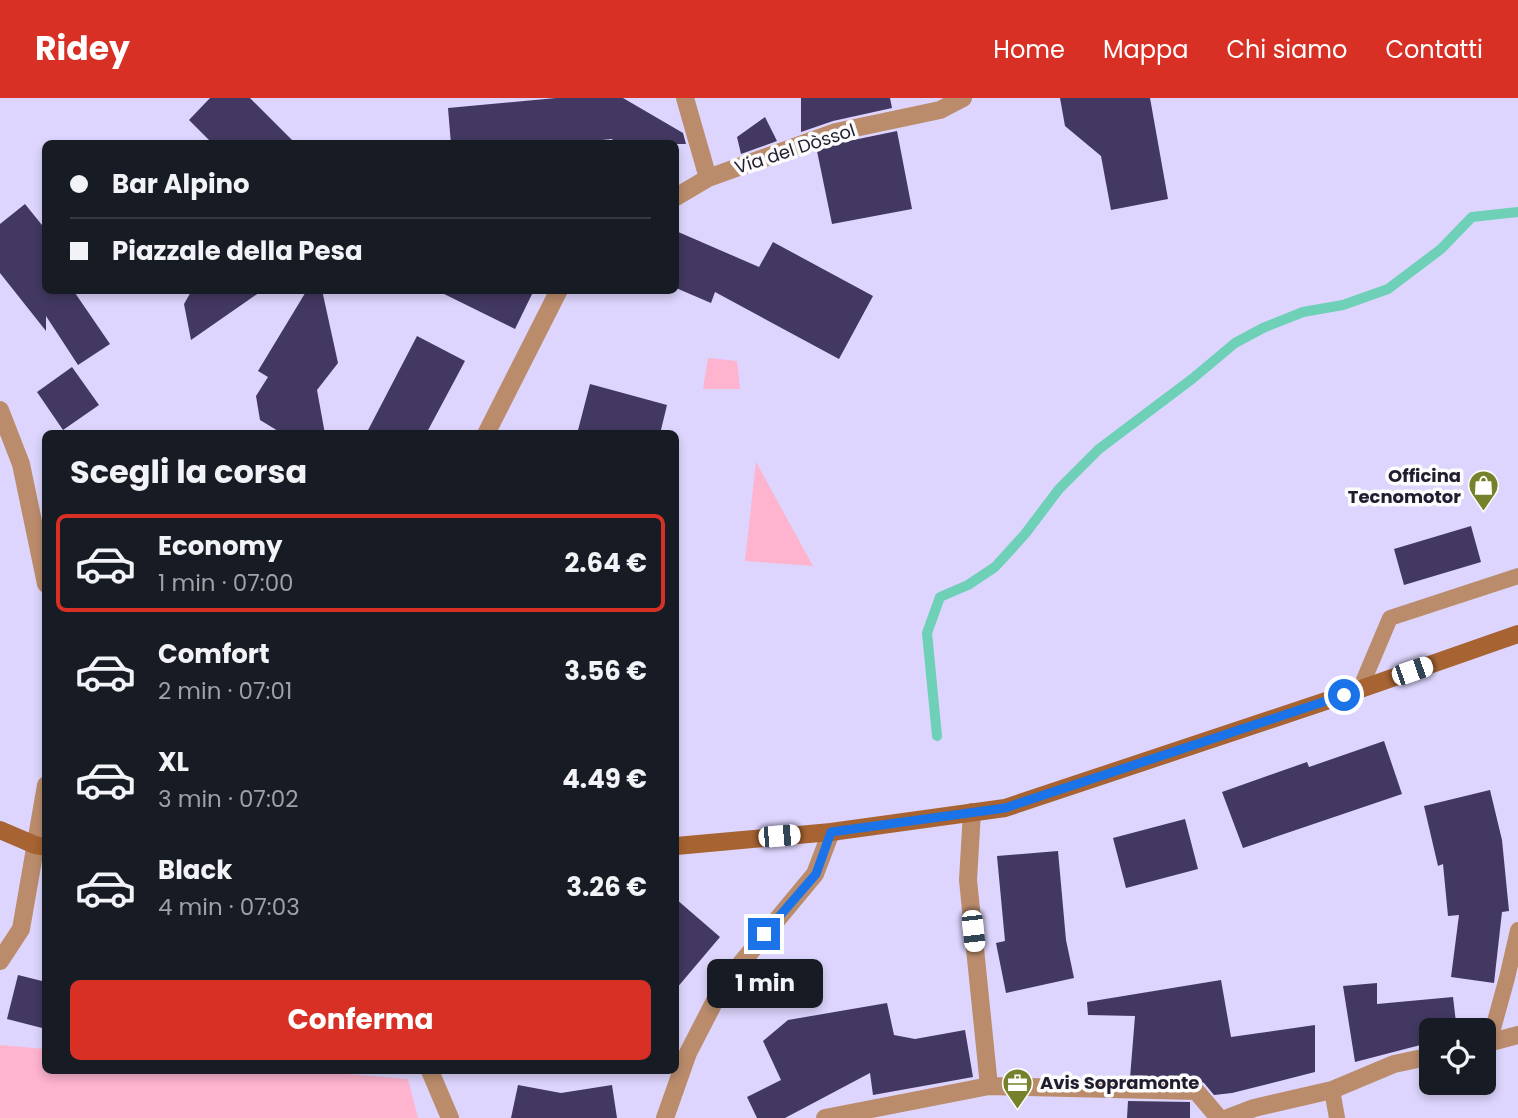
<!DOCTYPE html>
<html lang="it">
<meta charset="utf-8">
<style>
:root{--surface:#171b24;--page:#20242c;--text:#f1f3f6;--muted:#9ea1a6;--line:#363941;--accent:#d93025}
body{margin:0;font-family:Poppins,sans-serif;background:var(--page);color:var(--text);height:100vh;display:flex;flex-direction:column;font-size:26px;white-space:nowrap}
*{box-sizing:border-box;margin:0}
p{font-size:23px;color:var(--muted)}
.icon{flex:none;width:38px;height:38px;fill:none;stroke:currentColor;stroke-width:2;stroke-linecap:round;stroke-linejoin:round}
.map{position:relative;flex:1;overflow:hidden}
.sheet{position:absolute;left:42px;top:332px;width:637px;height:644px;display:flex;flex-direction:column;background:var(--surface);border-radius:10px;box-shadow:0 4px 10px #0003}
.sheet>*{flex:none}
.banner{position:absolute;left:42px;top:42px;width:637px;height:154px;border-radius:10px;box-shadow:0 4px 10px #0003;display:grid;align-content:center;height:154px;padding:0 28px;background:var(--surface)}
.buttons{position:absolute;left:1419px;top:920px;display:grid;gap:14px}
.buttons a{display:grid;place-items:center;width:77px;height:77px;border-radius:10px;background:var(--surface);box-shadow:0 4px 10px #0003;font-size:35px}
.end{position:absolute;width:32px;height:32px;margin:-16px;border:9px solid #1a73e8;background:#fff;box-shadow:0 0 0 4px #fff}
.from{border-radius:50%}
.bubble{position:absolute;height:49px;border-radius:10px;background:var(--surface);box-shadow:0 4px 10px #0003;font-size:23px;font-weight:700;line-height:49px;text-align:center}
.car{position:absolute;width:21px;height:42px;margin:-21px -10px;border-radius:9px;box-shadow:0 0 5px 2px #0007;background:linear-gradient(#fff 24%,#345 0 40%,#fff 0 76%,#345 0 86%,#fff 0)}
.banner b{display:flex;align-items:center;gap:24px;height:66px;font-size:26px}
.banner b+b{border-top:2px solid var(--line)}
.banner i{width:18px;height:18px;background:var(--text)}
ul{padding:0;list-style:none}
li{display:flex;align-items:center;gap:21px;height:98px;margin:0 14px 10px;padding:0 14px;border:4px solid transparent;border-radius:10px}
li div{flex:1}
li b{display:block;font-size:26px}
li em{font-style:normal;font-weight:700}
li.on{border-color:var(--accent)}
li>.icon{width:63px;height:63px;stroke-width:1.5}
h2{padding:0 28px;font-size:32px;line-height:84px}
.action{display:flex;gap:14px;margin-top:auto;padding:14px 28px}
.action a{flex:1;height:80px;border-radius:10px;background:var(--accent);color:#fff;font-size:28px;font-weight:700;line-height:80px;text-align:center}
header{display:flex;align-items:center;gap:42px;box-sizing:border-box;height:98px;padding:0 35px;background:var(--accent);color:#fff}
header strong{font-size:33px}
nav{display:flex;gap:38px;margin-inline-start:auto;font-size:24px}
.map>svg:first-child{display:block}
.green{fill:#feb3cf}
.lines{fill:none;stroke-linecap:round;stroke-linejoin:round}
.stream{stroke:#6ed0b7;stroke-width:10}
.building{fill:#423861}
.lane{stroke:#ba8c6c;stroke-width:16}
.street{stroke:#ba8c6c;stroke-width:18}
.secondary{stroke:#a76331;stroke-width:18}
.route{stroke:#1a73e8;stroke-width:9}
.labels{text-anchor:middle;stroke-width:7;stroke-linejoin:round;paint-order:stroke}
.street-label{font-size:18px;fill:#211d2f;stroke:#fcfcfc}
.poi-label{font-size:18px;font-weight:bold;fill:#211d2f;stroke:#fcfcfc;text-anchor:end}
</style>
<header>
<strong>Ridey</strong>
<nav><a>Home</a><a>Mappa</a><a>Chi siamo</a><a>Contatti</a></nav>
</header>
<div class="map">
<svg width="1518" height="1020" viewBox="0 0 1518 1020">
<rect width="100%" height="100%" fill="#ddd5fd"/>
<path class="green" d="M708,260L737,263L740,291H703Z
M756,364L813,468L745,463Z
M0,947L45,951L46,973H311L408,981L418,1020H0Z"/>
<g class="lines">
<path class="stream" d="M937,638L927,535L940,499L968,487L995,469L1025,436L1059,391L1099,351L1192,281L1235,245L1263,230L1303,214L1343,207L1388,191L1441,151L1472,119L1518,114"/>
</g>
<path class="building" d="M210,0H250L296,46H213L189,22Z
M556,0H623L683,35L686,46H615L612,41L562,46H451L448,10Z
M801,0H890L892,10L833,23L801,34Z
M1060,0H1150L1168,101L1111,112L1101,58L1065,28Z
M765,19L777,43L741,56L737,39Z
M897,33L912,111L832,126L817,53L839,45Z
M25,106L46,132V192H73L110,246L78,267L46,218V233L0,175V126Z
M676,133L759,169L773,144L873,198L839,261L715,194L711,205L676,190Z
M192,192H263L191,242L184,206Z
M307,192H322L338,265L317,292L325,336H283L260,322L256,298L268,279L258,273Z
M436,192H534L515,231Z
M417,238L465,263L426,336H366Z
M72,269L99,307L63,332L37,294Z
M590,286L667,307L660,336H577Z
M1471,428L1481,464L1404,487L1394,451Z
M1384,643L1402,696L1243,750L1222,694L1307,664L1309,669Z
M1490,692L1502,742L1509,813L1502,814L1494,885L1451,879L1459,817L1448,818L1443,766L1438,768L1424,708Z
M1185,721L1198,771L1126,790L1113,740Z
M1058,753L1066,842L1074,880L1006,895L996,845L1005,843L997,758Z
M676,801L720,839L676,891Z
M18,877L46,884V931L7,921Z
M1221,882L1231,939L1315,927V974L1232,995L1214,997L1204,985L1197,982L1130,980L1135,918L1088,917L1087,904Z
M1377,885V906L1453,899L1457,933H1432V944L1355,964L1343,888Z
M887,905L894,937L915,941L965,932L973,979L873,997L870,975L785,1020H757L747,999L781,982L763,943L788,922Z
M518,987L561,995L612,987L617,1020H511Z
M1128,1003L1190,1004V1020H1127Z"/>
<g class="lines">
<path class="lane" d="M1360,591L1390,520L1518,478
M1489,945L1507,880L1518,832
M1332,992L1337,1020"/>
<path class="street" d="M685,0L708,80
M676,99L708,80L836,34L940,12L963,0
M0,312L21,366L46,486
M486,336L559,192
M972,714L968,782L989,988
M0,863L21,831L46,687
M1484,946L1518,937
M430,973L450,1020
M665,1020L688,955L723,887L815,776L831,734
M825,1020L989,988L1196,993L1219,1020
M1228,1020L1254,1010L1332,992L1394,966L1432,958"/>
<path class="secondary" d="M0,732L35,747L46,749
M676,748L831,734L1005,710L1329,602L1518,536"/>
</g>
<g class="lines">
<path class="route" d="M764,836L816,776L831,734L1005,710L1344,597"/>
</g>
<defs>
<symbol id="shop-pin" viewBox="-11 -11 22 30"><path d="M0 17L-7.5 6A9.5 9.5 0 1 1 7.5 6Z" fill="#77802b" stroke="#fcfcfc"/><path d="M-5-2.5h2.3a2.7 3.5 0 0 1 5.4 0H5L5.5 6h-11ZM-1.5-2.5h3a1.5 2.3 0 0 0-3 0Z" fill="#fff"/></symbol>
<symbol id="office-pin" viewBox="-11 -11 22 30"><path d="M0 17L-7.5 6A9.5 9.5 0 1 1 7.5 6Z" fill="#77802b" stroke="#fcfcfc"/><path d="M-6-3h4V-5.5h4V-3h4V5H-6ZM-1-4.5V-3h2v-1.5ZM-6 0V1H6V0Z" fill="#fff"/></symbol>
</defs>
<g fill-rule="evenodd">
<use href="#shop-pin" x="1466" y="370" width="35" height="47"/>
<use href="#office-pin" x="1000" y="968" width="35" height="47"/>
</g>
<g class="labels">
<g class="street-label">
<text transform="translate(795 51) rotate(-18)" y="6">Via del Dòssol</text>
</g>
<g class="poi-label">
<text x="1461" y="384">Officina<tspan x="1461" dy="21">Tecnomotor</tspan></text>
<text x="1040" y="991" text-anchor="start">Avis Sopramonte</text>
</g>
</g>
</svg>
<div class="buttons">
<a><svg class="icon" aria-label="locate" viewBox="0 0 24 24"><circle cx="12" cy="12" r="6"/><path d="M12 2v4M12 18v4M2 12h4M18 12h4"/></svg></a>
</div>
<i class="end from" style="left:1344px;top:597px"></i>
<i class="end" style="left:764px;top:836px"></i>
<div class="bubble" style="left:707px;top:861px;width:116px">1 min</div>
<i class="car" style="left:1412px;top:573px;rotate:71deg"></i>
<i class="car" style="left:779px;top:738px;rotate:85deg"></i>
<i class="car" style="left:973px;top:833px;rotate:174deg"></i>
<div class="banner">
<b><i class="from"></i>Bar Alpino</b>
<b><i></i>Piazzale della Pesa</b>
</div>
<section class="sheet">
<h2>Scegli la corsa</h2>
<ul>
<li class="on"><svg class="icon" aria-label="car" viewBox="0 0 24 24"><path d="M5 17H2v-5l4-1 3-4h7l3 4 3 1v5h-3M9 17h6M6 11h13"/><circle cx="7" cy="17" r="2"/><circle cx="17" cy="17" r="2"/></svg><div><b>Economy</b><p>1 min · 07:00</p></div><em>2.64 €</em></li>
<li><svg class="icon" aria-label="car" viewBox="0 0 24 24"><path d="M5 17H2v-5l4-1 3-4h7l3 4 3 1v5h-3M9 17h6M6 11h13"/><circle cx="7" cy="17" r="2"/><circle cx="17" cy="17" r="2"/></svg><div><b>Comfort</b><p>2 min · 07:01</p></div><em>3.56 €</em></li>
<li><svg class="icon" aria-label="car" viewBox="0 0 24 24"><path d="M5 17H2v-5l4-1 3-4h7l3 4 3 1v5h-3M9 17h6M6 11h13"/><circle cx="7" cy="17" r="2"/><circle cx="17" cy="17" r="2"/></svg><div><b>XL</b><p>3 min · 07:02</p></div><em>4.49 €</em></li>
<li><svg class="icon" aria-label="car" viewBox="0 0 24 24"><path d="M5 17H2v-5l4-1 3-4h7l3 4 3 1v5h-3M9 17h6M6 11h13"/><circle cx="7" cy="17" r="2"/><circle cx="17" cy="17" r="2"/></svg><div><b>Black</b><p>4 min · 07:03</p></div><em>3.26 €</em></li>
</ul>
<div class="action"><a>Conferma</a></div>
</section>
</div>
